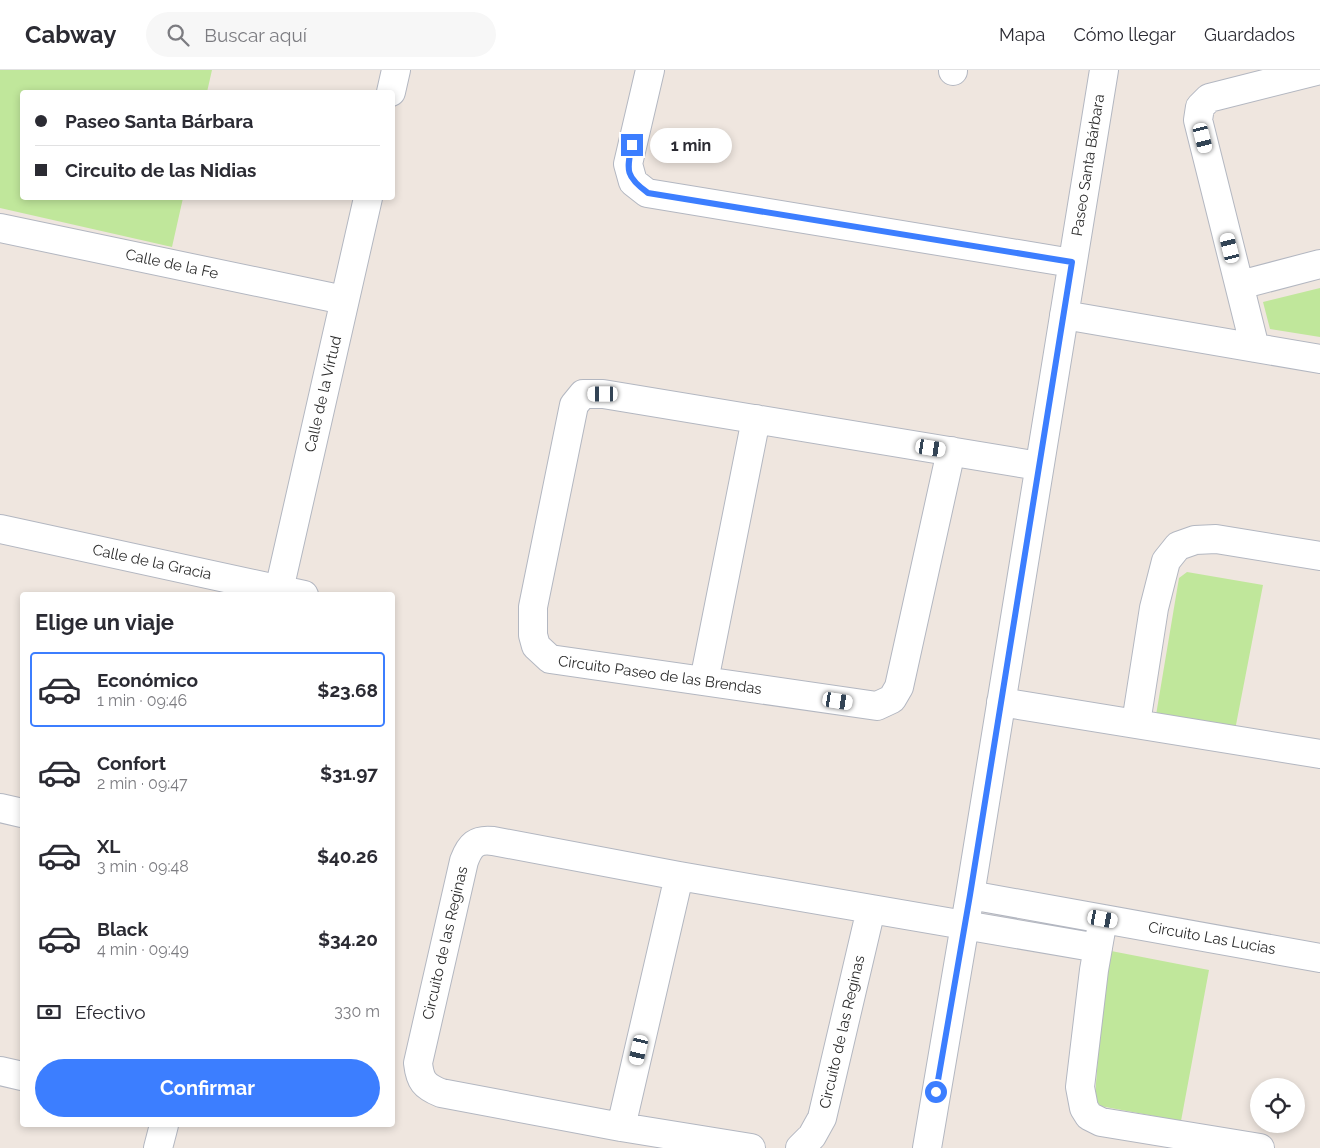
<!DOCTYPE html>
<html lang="es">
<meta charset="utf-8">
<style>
:root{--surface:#fff;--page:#f7f7f7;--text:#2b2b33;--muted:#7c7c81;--line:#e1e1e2;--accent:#3c7eff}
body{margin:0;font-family:Raleway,sans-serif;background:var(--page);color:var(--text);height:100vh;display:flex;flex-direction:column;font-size:19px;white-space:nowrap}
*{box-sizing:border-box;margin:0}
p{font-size:16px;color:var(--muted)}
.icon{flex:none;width:28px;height:28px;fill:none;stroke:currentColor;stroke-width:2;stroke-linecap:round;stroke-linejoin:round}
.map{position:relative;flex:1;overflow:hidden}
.panel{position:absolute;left:20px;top:522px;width:375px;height:535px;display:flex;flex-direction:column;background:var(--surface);border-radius:5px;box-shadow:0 2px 8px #0003}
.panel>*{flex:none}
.guide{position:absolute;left:20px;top:20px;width:375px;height:110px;border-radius:5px;box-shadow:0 2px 8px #0003;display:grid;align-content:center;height:110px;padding:0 15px;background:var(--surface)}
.controls{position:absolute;left:1250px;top:1008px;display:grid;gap:10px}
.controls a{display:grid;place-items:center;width:55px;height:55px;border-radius:50%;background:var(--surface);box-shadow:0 2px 8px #0003;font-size:25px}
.end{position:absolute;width:22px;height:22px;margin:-11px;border:6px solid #3c7eff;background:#fff;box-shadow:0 0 0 2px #fff}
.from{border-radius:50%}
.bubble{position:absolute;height:35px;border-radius:18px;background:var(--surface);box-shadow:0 2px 8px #0003;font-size:16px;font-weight:700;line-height:35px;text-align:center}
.car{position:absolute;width:15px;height:30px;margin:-15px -8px;border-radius:6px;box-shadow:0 0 4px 1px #0007;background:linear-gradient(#fff 24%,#345 0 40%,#fff 0 76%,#345 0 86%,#fff 0)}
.guide b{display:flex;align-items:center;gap:18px;height:48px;font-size:19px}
.guide b+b{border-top:1px solid var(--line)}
.guide i{width:12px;height:12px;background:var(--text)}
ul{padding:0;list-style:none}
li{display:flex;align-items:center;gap:15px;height:75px;margin:0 10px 8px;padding:0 5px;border:2px solid transparent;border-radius:5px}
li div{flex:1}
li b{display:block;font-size:19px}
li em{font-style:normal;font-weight:700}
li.current{border-color:var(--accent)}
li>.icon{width:45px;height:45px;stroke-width:1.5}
h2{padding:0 15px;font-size:22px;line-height:60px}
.pay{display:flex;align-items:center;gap:12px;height:55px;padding:0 15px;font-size:19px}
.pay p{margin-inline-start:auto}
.primary-button{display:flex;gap:10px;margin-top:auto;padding:10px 15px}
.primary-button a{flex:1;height:58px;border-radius:30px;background:var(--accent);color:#fff;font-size:20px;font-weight:700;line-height:58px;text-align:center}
header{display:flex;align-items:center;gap:30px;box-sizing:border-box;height:70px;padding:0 25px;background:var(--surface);border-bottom:1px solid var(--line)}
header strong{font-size:24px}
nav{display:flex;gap:28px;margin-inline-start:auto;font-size:18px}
.search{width:350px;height:45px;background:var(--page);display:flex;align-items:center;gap:12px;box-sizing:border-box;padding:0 18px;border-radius:28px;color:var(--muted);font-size:19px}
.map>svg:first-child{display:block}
.green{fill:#c0e79b}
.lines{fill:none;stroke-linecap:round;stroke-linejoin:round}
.street-casing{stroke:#b3b7c1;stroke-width:30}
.street{stroke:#fff;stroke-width:28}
.route{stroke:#3c7eff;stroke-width:6}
.labels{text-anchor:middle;stroke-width:4;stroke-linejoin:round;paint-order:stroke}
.street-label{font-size:15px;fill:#2d2d2d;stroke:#fff}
</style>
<header>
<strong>Cabway</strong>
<div class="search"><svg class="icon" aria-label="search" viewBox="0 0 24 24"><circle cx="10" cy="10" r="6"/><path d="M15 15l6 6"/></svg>Buscar aquí</div>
<nav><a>Mapa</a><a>Cómo llegar</a><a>Guardados</a></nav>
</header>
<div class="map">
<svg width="1320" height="1078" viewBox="0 0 1320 1078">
<rect width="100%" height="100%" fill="#efe6df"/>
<path class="green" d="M0,0H212L207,22H22V128H183L172,177L0,138Z
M1320,218V267L1270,259L1263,232Z
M1187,502L1263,515L1235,660L1156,645L1179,508Z
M1106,880L1209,900L1181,1051L1100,1036L1095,1027Z"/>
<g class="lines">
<defs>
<path id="street" d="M650,0L628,94L633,112L647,123L1072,193
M953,1V0
M391,22L396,0
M0,158L344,230
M1240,215L1320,194
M1064,245L1320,289
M1255,278L1198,50L1200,37L1209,28L1320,0
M951,381L899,617L892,629L877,636L550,589L536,576L533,565V537L574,335L583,324H603L1039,396
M0,459L304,525
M279,520L368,128
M704,611L756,349
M1001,632L1320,684
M1136,653L1154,538L1166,491L1178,476L1195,470L1216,469L1320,486
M0,738L22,743
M970,825L1320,888
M1103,849L1094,900L1080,1017L1084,1038L1089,1046L1101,1052L1260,1078
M0,1001L22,1006
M621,1057L679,806
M158,1078L164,1055
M751,1078L621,1057L441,1023C424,1016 420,1011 418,993L464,791C470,775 476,769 493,771L679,806L1098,878
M800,1078L812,1066L822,1048L871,839
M927,1078L970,825L1104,0"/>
</defs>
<use href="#street" class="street-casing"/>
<use href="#street" class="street"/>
</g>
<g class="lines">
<path class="route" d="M632,75C626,101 626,107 648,123L1072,192L970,825L936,1022"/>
</g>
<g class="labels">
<g class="street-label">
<text transform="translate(1088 95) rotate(-81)" y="5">Paseo Santa Bárbara</text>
<text transform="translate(172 194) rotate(12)" y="5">Calle de la Fe</text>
<text transform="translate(323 324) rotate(-77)" y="5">Calle de la Virtud</text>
<text transform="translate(152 492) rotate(12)" y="5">Calle de la Gracia</text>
<text transform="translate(660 605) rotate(8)" y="5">Circuito Paseo de las Brendas</text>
<text transform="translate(1212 868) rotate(10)" y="5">Circuito Las Lucias</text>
<text transform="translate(445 873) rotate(-77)" y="5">Circuito de las Reginas</text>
<text transform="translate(842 962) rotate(-77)" y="5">Circuito de las Reginas</text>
</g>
</g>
</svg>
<div class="controls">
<a><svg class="icon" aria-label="locate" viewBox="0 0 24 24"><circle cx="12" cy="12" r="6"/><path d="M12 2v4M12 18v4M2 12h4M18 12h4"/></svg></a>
</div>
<i class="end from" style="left:936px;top:1022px"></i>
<i class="end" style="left:632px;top:75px"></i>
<div class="bubble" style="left:650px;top:58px;width:82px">1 min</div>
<i class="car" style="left:1203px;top:68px;rotate:166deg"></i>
<i class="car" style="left:1230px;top:178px;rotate:346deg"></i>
<i class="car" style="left:603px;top:324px;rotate:270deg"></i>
<i class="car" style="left:931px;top:378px;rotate:99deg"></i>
<i class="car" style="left:838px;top:631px;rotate:99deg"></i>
<i class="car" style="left:1103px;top:849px;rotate:100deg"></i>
<i class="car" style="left:639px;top:980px;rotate:193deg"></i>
<div class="guide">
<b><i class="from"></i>Paseo Santa Bárbara</b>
<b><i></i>Circuito de las Nidias</b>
</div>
<section class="panel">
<h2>Elige un viaje</h2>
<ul>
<li class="current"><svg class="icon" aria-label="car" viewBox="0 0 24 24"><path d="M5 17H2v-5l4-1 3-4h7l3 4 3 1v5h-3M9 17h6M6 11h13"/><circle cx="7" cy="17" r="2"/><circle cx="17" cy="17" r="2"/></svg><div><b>Económico</b><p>1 min · 09:46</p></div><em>$23.68</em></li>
<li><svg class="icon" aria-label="car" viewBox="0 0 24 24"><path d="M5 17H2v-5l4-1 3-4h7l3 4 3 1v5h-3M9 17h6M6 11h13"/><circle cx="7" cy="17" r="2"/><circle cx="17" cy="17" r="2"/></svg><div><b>Confort</b><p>2 min · 09:47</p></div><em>$31.97</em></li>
<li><svg class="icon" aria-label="car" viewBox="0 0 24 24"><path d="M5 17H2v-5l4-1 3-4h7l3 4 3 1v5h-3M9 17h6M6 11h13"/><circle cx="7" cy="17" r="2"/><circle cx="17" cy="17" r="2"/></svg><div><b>XL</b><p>3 min · 09:48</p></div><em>$40.26</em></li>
<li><svg class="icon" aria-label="car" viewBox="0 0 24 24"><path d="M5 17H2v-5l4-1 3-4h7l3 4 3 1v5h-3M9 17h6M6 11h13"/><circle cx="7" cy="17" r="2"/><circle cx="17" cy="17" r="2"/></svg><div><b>Black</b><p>4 min · 09:49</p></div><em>$34.20</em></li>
</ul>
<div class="pay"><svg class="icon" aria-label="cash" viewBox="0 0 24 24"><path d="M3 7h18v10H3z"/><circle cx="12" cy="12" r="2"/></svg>Efectivo<p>330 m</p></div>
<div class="primary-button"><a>Confirmar</a></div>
</section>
</div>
